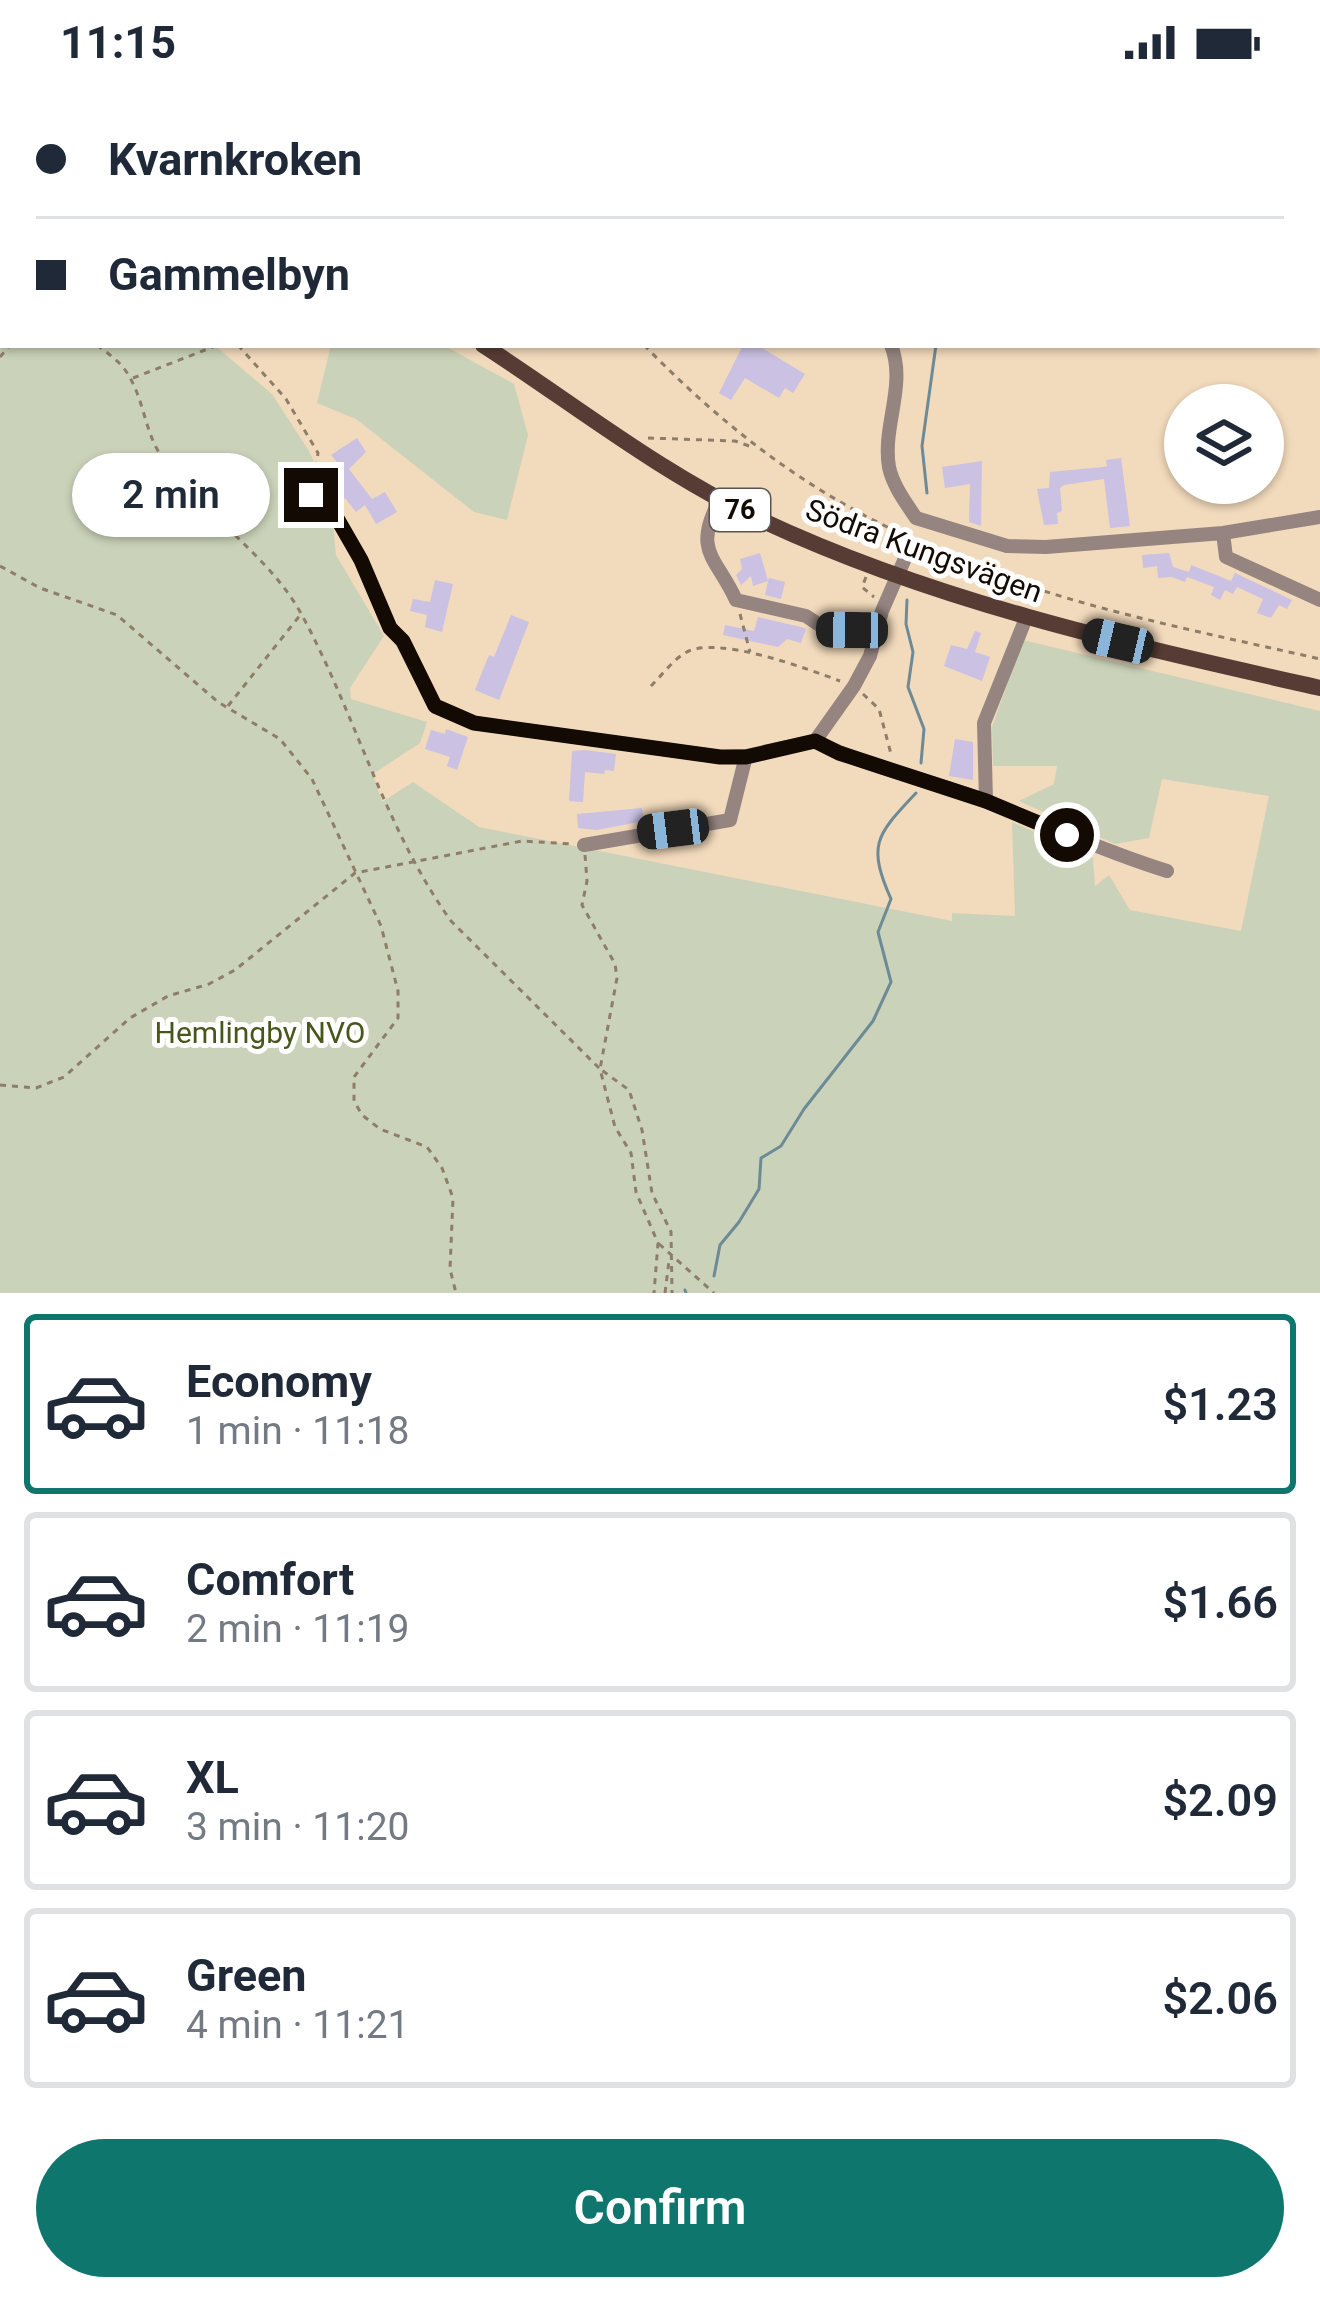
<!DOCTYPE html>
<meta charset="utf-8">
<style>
:root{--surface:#fff;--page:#f6f6f7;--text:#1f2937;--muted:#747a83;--line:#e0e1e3;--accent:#0f766e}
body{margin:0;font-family:Roboto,sans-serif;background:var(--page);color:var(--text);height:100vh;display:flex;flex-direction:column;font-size:45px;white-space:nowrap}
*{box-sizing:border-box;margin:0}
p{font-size:39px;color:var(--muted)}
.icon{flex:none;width:66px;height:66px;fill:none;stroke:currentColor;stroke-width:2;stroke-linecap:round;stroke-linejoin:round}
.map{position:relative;height:1209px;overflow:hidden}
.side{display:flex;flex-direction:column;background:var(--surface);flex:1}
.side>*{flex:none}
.hud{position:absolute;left:0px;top:0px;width:1320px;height:264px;box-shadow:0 3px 9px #0004;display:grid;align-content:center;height:264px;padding:0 36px;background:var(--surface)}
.controls{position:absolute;left:1164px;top:300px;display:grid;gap:24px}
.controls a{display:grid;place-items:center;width:120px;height:120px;border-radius:50%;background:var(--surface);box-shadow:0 3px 9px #0004;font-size:60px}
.end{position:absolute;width:54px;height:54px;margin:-27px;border:15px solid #130b03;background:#fff;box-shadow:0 0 0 6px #fff}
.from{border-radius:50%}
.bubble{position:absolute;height:84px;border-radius:42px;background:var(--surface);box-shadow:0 3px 9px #0004;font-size:39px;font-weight:600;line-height:84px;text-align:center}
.car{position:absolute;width:36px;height:72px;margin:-36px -18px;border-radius:15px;box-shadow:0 0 9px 3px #0007;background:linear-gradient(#222 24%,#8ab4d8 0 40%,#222 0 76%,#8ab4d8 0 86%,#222 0)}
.hud b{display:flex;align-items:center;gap:42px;height:114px;font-size:45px}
.hud b+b{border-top:3px solid var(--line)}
.hud i{width:30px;height:30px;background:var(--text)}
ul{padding:21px 0 0;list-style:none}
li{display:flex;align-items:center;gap:36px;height:180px;margin:0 24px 18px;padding:0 12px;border:6px solid var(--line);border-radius:12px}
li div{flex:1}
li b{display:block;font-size:45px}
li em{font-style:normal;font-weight:600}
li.active{border-color:var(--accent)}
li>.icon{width:108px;height:108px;stroke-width:1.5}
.cta{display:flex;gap:24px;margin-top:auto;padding:24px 36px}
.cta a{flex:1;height:138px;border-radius:72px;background:var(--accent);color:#fff;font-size:48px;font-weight:600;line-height:138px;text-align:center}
.status{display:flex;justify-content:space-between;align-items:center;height:84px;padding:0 60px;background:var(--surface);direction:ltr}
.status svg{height:33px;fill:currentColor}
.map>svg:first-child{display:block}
.green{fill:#cad3b9}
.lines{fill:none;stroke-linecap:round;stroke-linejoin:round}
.stream{stroke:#6d8b97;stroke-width:3}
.building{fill:#cac1e3}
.path{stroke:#8e7d69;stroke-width:3;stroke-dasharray:6 6;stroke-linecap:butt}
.minor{stroke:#958480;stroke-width:14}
.major{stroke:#573c35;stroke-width:16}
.route{stroke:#130b03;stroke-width:15}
.labels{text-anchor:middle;stroke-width:10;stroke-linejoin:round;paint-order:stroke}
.shield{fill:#fff;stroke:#5a544f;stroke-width:3}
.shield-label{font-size:27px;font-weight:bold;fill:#130b03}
.street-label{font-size:30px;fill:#130b03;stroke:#fff}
.park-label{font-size:30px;fill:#47561a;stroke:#fff}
</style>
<div class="status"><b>11:15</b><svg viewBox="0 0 49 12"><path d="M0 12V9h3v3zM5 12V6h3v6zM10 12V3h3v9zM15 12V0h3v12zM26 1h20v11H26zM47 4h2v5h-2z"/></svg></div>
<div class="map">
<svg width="1320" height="1209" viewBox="0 0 1320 1209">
<rect width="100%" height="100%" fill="#f2dabc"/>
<path class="green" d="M0,130L3,261H214L272,310L309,367L330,411L336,471L384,552L350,604L351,615L427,638L420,659L373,690L382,718L413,698L479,743L952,837V829L1015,832L1012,738L1093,774L1095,802L1109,791L1130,826L1241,847L1269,712L1162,695L1149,754L1115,760L1019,717L1054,700L1057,682H993L992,643L1023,556L1320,627V1209H0Z
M331,261H443L514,300L528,351L507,436L474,428L356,335L317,319Z"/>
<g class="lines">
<path class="stream" d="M1030,3V0
M927,409L922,362L936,261
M907,516L906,540L913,568L908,603L924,645L921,679
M714,1192L720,1161L739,1138L759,1105L761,1074L781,1062L804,1025L873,937L891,898L878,848L891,815C866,759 878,750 916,709
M685,1206L686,1209"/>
</g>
<path class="building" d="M743,261H757L805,290L793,309L785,304L779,314L745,294L731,316L719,309Z
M357,354L366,368L349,385L372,415L385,408L397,428L376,440L365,421L356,428L345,414L343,416L335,406L343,401L329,386L337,378L331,371Z
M1121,374L1130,442L1110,444L1104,395L1064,401L1060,404L1062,427L1057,429L1058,440L1044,441L1037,405L1049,404L1050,388L1103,383L1107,382L1106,376Z
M982,377L981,442L969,438L970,400L945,404L942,383Z
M760,469L768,497L769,494L785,498L781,515L765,511L768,497L753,502L751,492L741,501L736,491L742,485L740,475Z
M1169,469L1173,483L1189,488L1191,481L1231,497L1235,489L1292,516L1287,525L1279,521L1271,534L1257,529L1263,515L1237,503L1233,510L1225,506L1220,516L1211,511L1214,503L1187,493L1188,490L1185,498L1172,493L1158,494L1157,482L1143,484L1142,471Z
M435,496L453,500L442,548L425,543L427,531L410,527L413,515L430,518Z
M511,531L529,538L499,616L475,606L489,571L494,573Z
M758,533L801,543L806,545L801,559L787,555L778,563L723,551L725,541L754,547Z
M975,547L981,549L975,568L990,573L982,597L944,582L951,561L967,565Z
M446,645L468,653L457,686L447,682L450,673L425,665L431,646L445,650Z
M955,655L973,658V696L949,692Z
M585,666L616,670L614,687L605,686L604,690L585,688L583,718L569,717L572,667Z
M642,724L644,737L597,746L578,744L577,730Z"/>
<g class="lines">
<path class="path" d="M430,0L432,3
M440,0L446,3
M97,261C109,270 122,279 129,292C145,319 145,351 164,376C204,432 270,471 303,533C356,632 385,745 451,837L600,985L615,1043L631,1069L636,1108L658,1159L654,1209
M238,261L286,315L318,369L313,400
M644,261C720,339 802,404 902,450
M0,273L10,261
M133,294L218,261
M648,354L735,357L752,363
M921,460C1048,519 1184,544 1320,575
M0,482L40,504L117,531L218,618L280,655L312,695L381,842L398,907V934L354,993V1017L362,1031L380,1045L427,1063L442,1084L453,1114L450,1185L456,1209
M866,493L862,503L874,513
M740,530L750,568
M651,602C662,591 673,576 685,569C715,550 808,585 840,597
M863,610L879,625L891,670
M228,622L301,530
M585,771L587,797L582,821L615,880L617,894L600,985L629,1006L642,1046L652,1109L671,1148L672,1209
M0,1001L36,1004L64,993L130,934L168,912L209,900L235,886L355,789L522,757L573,760
M659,1160L714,1209
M665,1209L669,1177"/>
<path class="minor" d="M148,3L158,0
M502,3V0
M889,3L890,0
M0,8L3,10
M891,261C907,301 882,342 889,383C893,402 906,419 916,434
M311,411L338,436L361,476L390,544L402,557L435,622L474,639L720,673L746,672L815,657L854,602L870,572L882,527L910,463
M720,415C692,468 716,472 736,516L806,532L827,546H877
M916,434L1007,462L1046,463L1223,449L1320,433
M1223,449L1226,473L1320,516
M815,657C864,682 922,694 974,713C1039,737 1101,767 1167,787
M986,717L984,639L1026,534
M584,761L730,736L746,672"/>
<path class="major" d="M0,49L3,51
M483,261C574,320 662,390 761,436C938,519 1130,561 1320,604"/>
</g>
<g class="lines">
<path class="route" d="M311,411L338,436L361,476L390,544L403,557L435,622L474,639L720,673H746L815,657L839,669L986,717L1067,751"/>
</g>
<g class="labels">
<rect class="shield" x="710" y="405" width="60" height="42" rx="9"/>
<g class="shield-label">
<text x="740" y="435">76</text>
</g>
<g class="street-label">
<text transform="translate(924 467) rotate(20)" y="10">Södra Kungsvägen</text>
</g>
<g class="park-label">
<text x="260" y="959">Hemlingby NVO</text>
</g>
</g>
</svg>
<div class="controls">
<a><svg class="icon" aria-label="layers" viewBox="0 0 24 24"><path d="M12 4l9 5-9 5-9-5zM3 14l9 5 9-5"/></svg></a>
</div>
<i class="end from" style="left:1067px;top:751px"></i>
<i class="end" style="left:311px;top:411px"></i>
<div class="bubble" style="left:72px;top:369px;width:198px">2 min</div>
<i class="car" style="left:852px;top:546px;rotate:271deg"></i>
<i class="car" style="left:1118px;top:557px;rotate:283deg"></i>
<i class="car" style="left:673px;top:745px;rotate:263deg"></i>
<div class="hud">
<b><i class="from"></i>Kvarnkroken</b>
<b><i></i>Gammelbyn</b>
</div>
</div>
<section class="side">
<ul>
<li class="active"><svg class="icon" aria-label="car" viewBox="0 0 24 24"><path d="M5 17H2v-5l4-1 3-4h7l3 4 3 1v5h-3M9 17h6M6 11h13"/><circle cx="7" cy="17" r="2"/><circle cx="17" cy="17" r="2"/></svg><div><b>Economy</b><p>1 min · 11:18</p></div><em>$1.23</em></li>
<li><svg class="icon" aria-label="car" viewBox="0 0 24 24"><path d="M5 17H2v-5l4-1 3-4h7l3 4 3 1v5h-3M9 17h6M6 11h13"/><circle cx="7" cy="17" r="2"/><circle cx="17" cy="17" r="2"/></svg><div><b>Comfort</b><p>2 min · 11:19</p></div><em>$1.66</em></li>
<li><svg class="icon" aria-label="car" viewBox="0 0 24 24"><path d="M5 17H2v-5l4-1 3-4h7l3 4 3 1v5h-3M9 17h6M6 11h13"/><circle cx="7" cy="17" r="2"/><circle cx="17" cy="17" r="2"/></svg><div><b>XL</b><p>3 min · 11:20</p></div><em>$2.09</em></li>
<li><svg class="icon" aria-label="car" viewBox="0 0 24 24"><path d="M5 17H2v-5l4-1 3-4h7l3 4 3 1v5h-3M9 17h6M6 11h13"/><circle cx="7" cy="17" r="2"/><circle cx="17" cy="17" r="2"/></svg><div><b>Green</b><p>4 min · 11:21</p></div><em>$2.06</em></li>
</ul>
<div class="cta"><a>Confirm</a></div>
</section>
